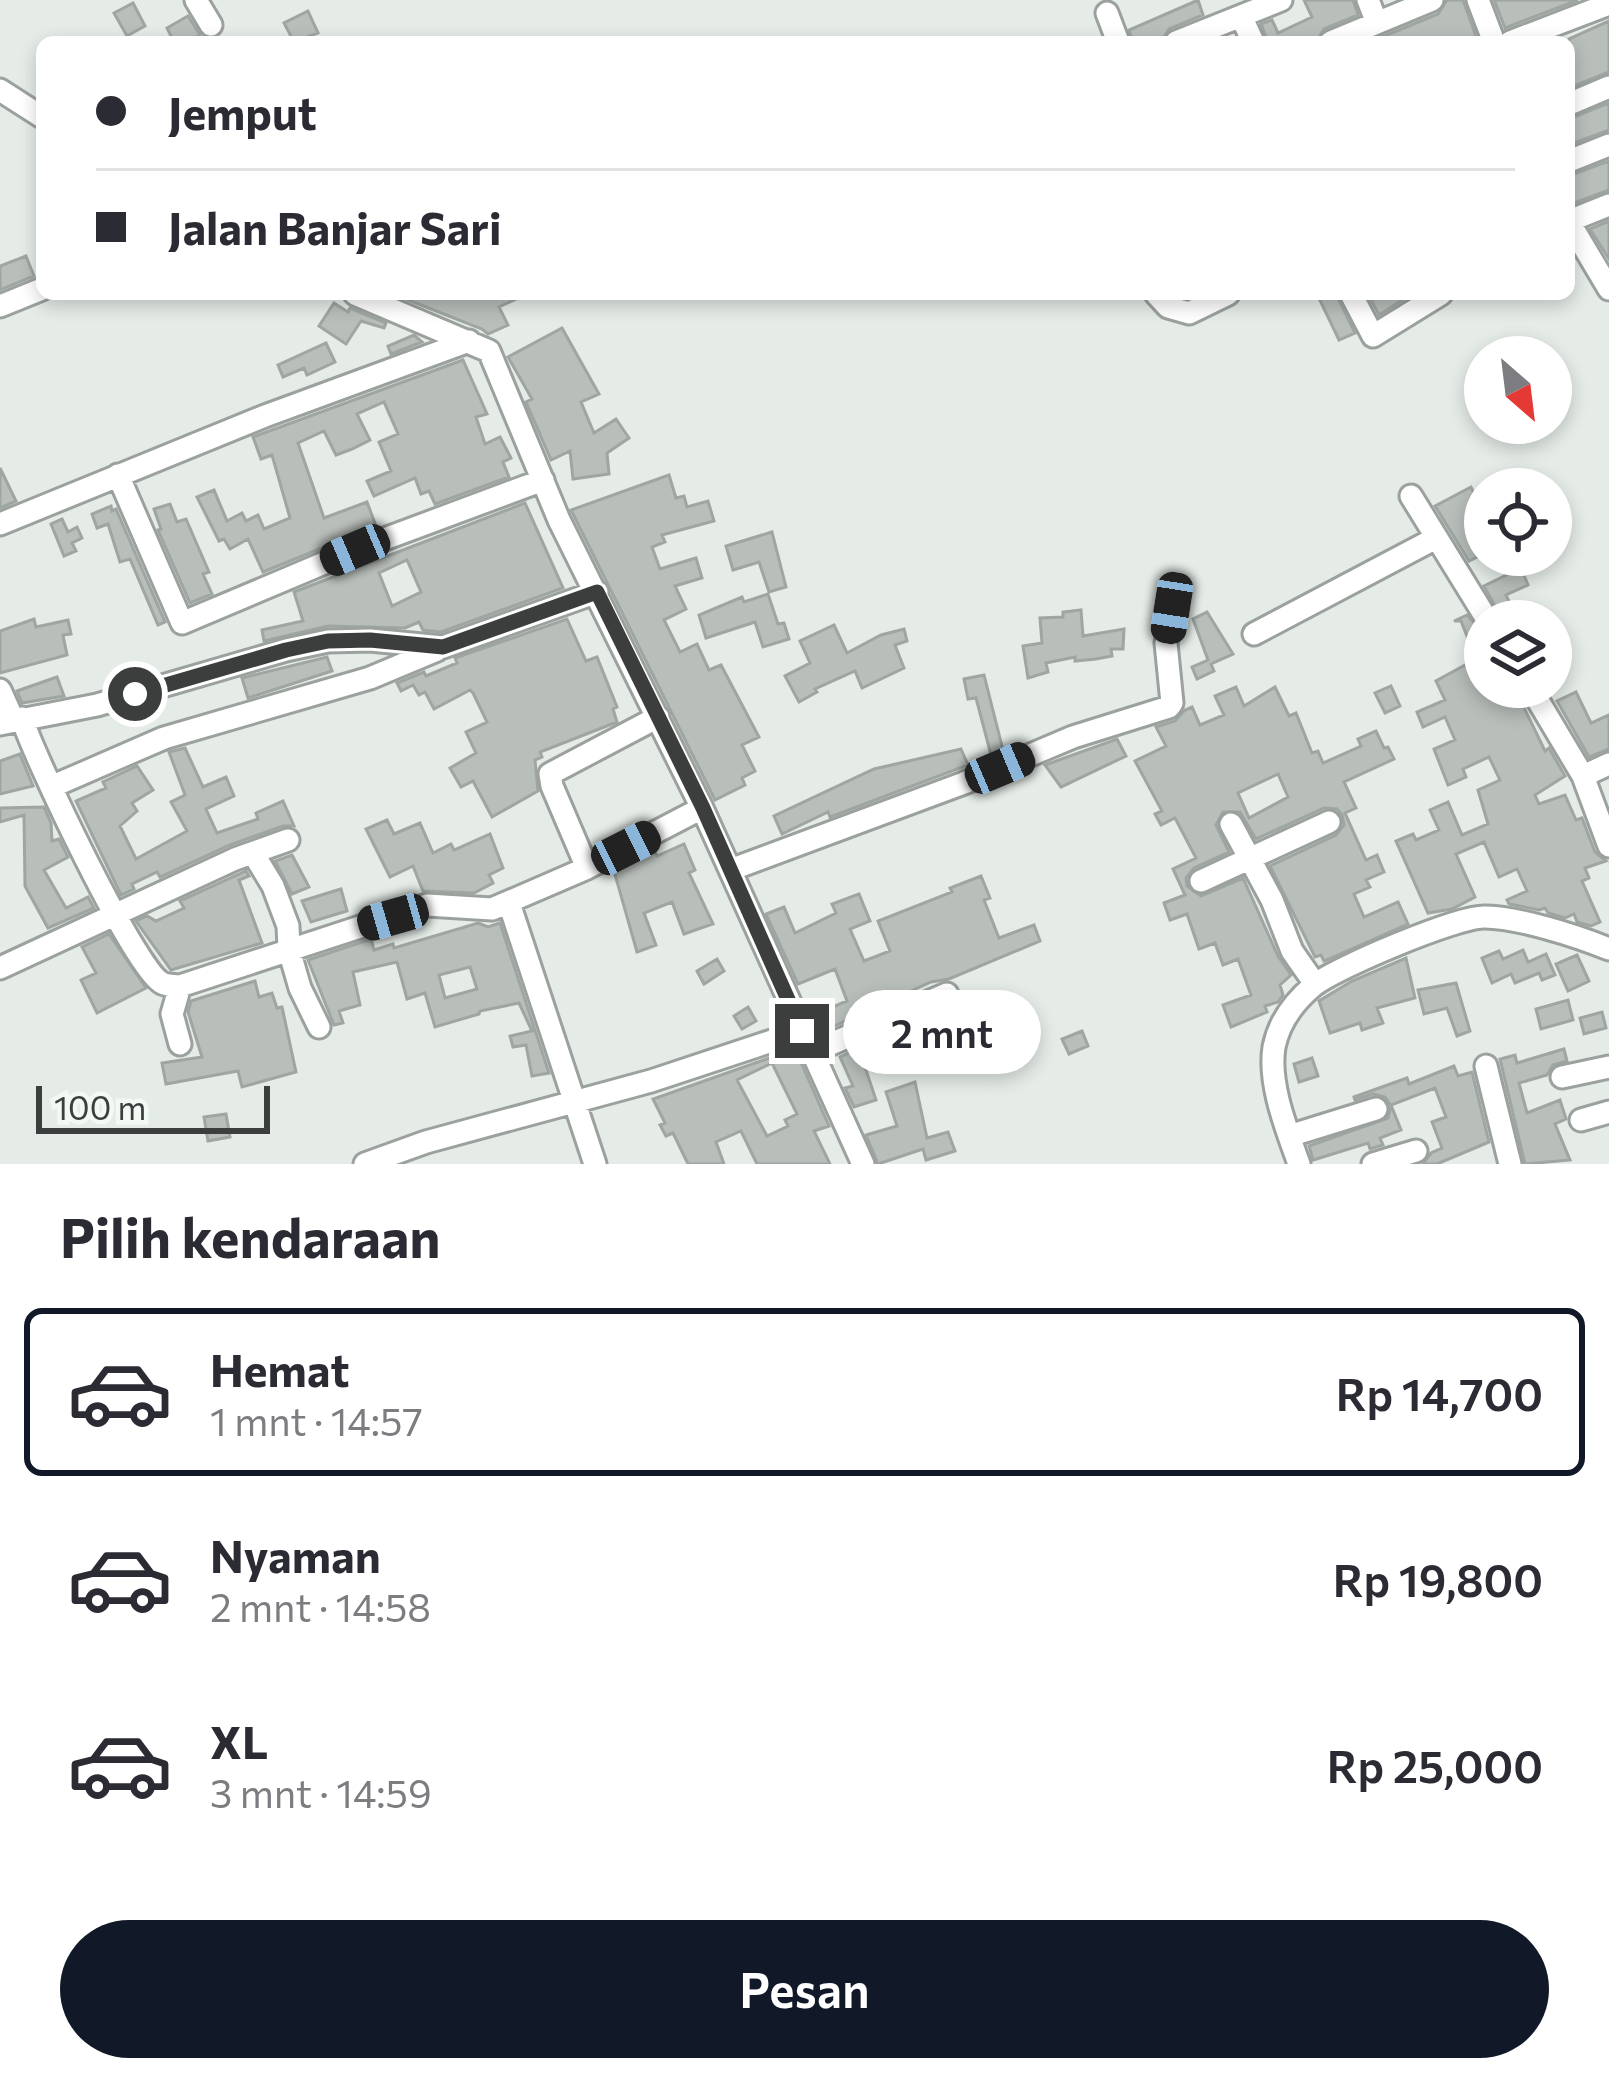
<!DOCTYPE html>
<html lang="id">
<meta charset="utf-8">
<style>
:root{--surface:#fff;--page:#f7f7f7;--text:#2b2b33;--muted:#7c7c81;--line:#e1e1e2;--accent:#111827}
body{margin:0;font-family:Commissioner,sans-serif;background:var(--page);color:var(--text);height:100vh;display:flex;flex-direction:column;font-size:45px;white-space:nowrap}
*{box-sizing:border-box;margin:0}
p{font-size:39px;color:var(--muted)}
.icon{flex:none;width:66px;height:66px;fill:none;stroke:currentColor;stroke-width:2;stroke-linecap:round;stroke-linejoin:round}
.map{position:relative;height:1164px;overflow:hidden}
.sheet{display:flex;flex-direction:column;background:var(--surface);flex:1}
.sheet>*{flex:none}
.banner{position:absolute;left:36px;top:36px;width:1539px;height:264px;border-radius:18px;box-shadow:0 6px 18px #0003;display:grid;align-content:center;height:264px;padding:0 60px;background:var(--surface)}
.needle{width:78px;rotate:152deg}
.buttons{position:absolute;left:1464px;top:336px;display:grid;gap:24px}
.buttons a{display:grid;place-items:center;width:108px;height:108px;border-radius:50%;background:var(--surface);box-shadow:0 6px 18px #0003;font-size:60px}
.scale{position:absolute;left:36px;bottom:30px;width:234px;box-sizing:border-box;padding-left:12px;border:6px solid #3b3e3c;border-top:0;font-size:33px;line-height:42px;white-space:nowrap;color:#3b3e3c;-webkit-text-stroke:9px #f2f9f5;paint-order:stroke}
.end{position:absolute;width:54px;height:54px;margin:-27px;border:15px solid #3b3e3c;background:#fff;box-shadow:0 0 0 6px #fff}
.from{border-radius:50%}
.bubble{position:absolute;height:84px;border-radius:42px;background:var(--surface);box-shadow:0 6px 18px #0003;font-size:39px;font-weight:600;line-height:84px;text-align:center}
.car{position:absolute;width:36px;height:72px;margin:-36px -18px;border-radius:15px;box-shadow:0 0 9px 3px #0007;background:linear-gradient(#222 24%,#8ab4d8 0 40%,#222 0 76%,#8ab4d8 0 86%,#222 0)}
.banner b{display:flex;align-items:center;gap:42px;height:114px;font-size:45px}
.banner b+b{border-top:3px solid var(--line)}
.banner i{width:30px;height:30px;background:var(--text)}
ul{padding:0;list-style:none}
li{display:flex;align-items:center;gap:36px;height:168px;margin:0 24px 18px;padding:0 36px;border:6px solid transparent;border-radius:18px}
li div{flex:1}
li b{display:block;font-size:45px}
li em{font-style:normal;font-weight:600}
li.on{border-color:var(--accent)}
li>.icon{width:108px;height:108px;stroke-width:1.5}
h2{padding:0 60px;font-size:54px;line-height:144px}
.action{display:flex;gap:24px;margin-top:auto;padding:24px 60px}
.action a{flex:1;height:138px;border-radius:72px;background:var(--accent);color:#fff;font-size:48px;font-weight:600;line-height:138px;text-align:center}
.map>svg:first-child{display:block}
.building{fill:#b8beba;stroke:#9fa6a2;stroke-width:3;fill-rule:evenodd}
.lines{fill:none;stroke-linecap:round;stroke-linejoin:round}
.minor-casing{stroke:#9ba19d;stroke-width:27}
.minor{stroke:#fff;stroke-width:21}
.route{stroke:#3b3e3c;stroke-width:15}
</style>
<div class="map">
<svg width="1609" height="1164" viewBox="0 0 1609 1164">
<rect width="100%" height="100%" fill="#e5ece7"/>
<path class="building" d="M1198,0L1203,15L1169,29L1161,42H1133L1129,30Z
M1304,0H1353L1358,15L1324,29L1316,42H1268L1261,24L1272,20L1278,33L1312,17Z
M1447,0H1463L1478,42H1370L1438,14Z
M1494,0H1578L1505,28Z
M133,3L145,26L127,36L114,13Z
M308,11L318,33L294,42L284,23Z
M188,16L200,35L186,42H174L167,28Z
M1609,21V72L1569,88V39Z
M1609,103V130L1569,145V119Z
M1609,161V190L1569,205V176Z
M1609,221V259L1590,229Z
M26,256L34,276L0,290V266Z
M393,294H527L499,307L508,325L488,334L482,329Z
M1317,294H1336L1355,333L1339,340Z
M1368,294H1412L1379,315Z
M334,303L348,312L350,308L386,323L384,328L361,321L346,344L319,326Z
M562,328L599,394L581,402L594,433L616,419L629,438L607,453L609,474L573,479L570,451L551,460L526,402L532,399L508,357Z
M414,335L422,342L391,354L388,346Z
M326,343L335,362L307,375L304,368L283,377L278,365Z
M463,360L487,414L476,417L485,444L500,437L511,458L503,462L509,477L435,504L429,491L421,494L415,478L374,496L367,481L391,471L379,442L398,434L384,402L357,414L370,440L352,449L336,455L324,431L298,443L324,518L367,502L376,526L263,572L248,539L230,549L224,539L219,541L197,497L214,490L227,521L242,513L246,521L258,515L264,529L290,518L272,455L261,459L253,437Z
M0,468L16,501L0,508Z
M669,475L676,498L684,496L687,507L708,501L714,521L662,535L665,542L652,547L660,569L696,558L702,578L675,586L686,609L664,620L680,652L697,644L709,670L721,665L759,737L742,745L755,771L742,778L745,785L715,800L571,510Z
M1471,487L1481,509L1485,508V530L1468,538L1477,557L1469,561L1435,506Z
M525,503L563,588L441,632L423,630L419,622L405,628L328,626L264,641L262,630L303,621L294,592ZM407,560L421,592L392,606L379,573Z
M170,504L177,522L186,519L209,572L203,574L212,594L190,603L158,530L161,529L154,509Z
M111,506L112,511L116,509L165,622L158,625L130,559L120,562L108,524L97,528L92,514Z
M62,519L68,532L77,527L82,538L72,543L76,551L64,556L51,524Z
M772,532L786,587L769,592L759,562L733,570L726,546Z
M1521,568L1528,585L1506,595L1518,621H1503L1484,586Z
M768,594L778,624L784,623L789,639L763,647L755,622L706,638L699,615L742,597L744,602Z
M1081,610L1083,636L1124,629L1123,649H1111L1112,656L1096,659L1075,661V657L1046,663L1048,672L1028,678L1023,646L1042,643L1040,618L1063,617V612Z
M1207,612L1233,654L1211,664L1214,671L1197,679L1192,667L1208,660L1193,619Z
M1467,615L1485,635V687H1514L1545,751L1549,748L1565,776L1535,795L1539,804L1565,795L1576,820L1582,818L1595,852L1606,861L1585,868L1589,878L1582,881L1600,922L1591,926L1577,922L1574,914L1565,918L1548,913L1545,908L1539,910L1509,904L1507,900L1527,891L1517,869L1499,877L1484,842L1456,854L1475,897L1452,909L1428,913L1396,841L1413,834L1416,840L1439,830L1430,810L1448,802L1462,835L1488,824L1478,790L1500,780L1489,757L1463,769L1466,777L1448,785L1434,749L1455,740L1445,717L1423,727L1417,712L1445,700L1436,681L1476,659L1461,621H1454Z
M34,619L36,627L68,620L71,634L63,635L67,655L0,673V631Z
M567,619L586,661L597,657L617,707L613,709L617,722L540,752L542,757L535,760L538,791L492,817L473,781L461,787L450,768L476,753L466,732L487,722L473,693L470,690L434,709L425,692L419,695L413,685L401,691L397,683L424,672L426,676L457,663L455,658Z
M1551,619L1566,651L1551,657Z
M834,625L847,653L881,635L904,629L907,641L895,645L904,668L862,688L855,671L815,689L817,692L799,702L785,676L810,663L800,641Z
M327,657L332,671L248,698L242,678Z
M984,675L1003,750L991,755L976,698L968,699L964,679Z
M57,677L64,696L22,703L17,691Z
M1391,686L1400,706L1385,713L1375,693Z
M1236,687L1244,706L1275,687L1289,716L1296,713L1312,753L1318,751L1323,763L1361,746L1358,739L1376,731L1384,748L1388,747L1394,759L1344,782L1356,808L1345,813L1366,860L1377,855L1384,872L1366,880L1370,887L1354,894L1364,917L1398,902L1408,924L1324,961L1321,955L1315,957L1270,866L1336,835L1344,825L1342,815L1337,809L1324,808L1256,839L1240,812H1223L1216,825L1229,852L1194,868L1186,878L1187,886L1201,896L1243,878L1278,956L1291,975L1280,985L1283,995L1278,1002L1265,1006L1267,1012L1231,1027L1223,1005L1251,995L1238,959L1223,965L1215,943L1199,949L1187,914L1170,920L1164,903L1185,895L1173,869L1196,858L1175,818L1161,825L1155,814L1162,811L1135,761L1166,746L1156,727L1175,721L1185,710L1192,707L1200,725L1224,715L1215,696ZM1278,774L1288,797L1249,818L1238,793Z
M1576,692L1591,723L1609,715V749L1589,757L1557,701Z
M1117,739L1126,756L1061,787L1045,765Z
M185,748L203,787L226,777L234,796L206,809L217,833L258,819L256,813L283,801L294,826H283L230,845L160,877L157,872L132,884L134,889L121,895L76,801L106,788L103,782L137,766L153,790L132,803L137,811L120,826L136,859L187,831L171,802L185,795L169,752Z
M961,749L968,765L830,817L828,812L782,834L774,816L874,769Z
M20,754L33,786L0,794V761Z
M44,807L51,823L52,841L59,839L68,857L44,870L66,908L88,897L94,908L48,928L25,886L24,815L0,822V808Z
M387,820L394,834L420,823L433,853L451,844L454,850L490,834L503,868L489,875L493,883L474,893L423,891L413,866L390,877L366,829Z
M684,844L695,870L689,873L713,924L684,934L672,902L644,913L656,945L637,952L614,871L654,850L657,856Z
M292,855L309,887L292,894L275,861Z
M246,871L249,876L239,880L262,943L171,970L136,921L147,916L156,921L184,908L180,901Z
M981,876L990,898L984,900L999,938L1034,925L1040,941L949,979L931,982L830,1028L823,1011L847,1001L835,969L798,984L766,914L784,907L795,933L836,913L832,904L859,894L870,921L850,929L864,961L890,951L878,921L952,892L950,888Z
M341,889L347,911L311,922L302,901Z
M478,923L488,927L500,923L549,1073L532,1076L526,1045L513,1047L510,1036L532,1031L519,1003L480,1011L479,1014L435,1027L425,993L407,999L397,962L353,972L360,1005L339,1011L343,1023L334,1025L308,960L371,939L374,950L393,944L394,948ZM470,967L477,989L445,998L439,975Z
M109,934L146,988L97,1013L81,980L96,973L82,947Z
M1523,950L1528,962L1546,954L1555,975L1542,980L1539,973L1515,983L1511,974L1492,983L1482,958L1499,951L1503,959Z
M1577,955L1589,981L1568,991L1556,964Z
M1406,958L1415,998L1377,1008L1383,1023L1362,1030L1360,1023L1330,1033L1319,1001L1352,981Z
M717,959L724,971L704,984L697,971Z
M255,981L259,997L272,993L277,1008L282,1007L296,1072L242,1087L238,1071L166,1084L162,1063L202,1057L188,1012L191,1001Z
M1456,983L1470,1031L1457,1036L1447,1008L1424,1014L1418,990Z
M1568,1000L1573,1020L1541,1029L1536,1009Z
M748,1007L756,1021L742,1029L734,1016Z
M1602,1012L1606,1028L1584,1034L1580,1018Z
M1082,1031L1088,1046L1069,1054L1062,1039Z
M895,1032L903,1050L865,1067L876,1100L854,1107L845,1088L853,1086L840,1057Z
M795,1049L829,1126L814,1131L830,1164H757L741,1131L716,1142L724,1164H688L673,1133L666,1136L660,1125L665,1123L653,1099ZM772,1063L797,1114L785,1120L788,1126L767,1136L737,1080Z
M1564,1049L1567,1061L1553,1065L1547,1075L1519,1083L1527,1113L1560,1100L1566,1119L1555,1124L1570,1160L1525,1164L1500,1059L1515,1055L1517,1063Z
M1312,1058L1318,1076L1299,1082L1294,1064Z
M1454,1066L1458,1076L1472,1072L1489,1142L1437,1164H1423L1431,1153L1442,1148L1432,1122L1446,1117L1435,1088L1391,1105L1401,1130L1380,1138L1383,1145L1370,1149L1368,1143L1313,1160L1309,1146L1388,1118L1391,1106L1385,1097L1373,1094L1355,1100L1354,1097L1407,1078L1409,1084Z
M915,1082L927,1138L948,1132L955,1151L926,1160L923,1149L878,1164L866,1135L897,1126L886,1092Z
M226,1114L230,1137L208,1141L204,1117Z"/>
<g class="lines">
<defs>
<path id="minor" d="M196,0L211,25
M1368,0L1377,23
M1478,0L1494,42
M1107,13L1118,42
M1241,16L1253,42
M1176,42L1281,0
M1331,42L1432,0
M1510,42L1609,4
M0,90L42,117
M1569,104L1609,87
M1569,161L1609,145
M1569,221L1609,205
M1569,222L1609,289
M355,294L489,351L559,520L702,808L863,1164
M1156,294L1168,307L1189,313L1228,294
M1351,294L1373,336L1441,294
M0,306L42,289
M118,475L182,623L355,550L543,480
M1411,496L1488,621
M0,524L265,416L469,341
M1254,634L1436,538
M1530,687L1583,776L1609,846
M0,690L13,719
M22,718C33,755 135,970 162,983C164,985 178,986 180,986L427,905L492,909L587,868L702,808
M0,724L97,705L286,650L328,641L370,640L443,647L597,592
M1583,776L1609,764
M51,787L164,738L370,678L437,650
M1231,824L1272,900L1292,951L1315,984
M253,853L273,886L288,926L289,950L300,988L319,1027
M587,868L552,786L550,774L658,717
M730,870L964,783L1073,737L1169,707L1172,703L1166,643L1172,608
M1201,881L1329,822
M509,903L595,1164
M0,968L235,859L288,840
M180,1044L172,1014L180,986
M812,1052L947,994
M1486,1066L1510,1164
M1562,1077L1609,1067
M1581,1120L1609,1112
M1289,1136L1376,1109
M365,1164L426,1142L651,1081L802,1031
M1299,1164C1287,1130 1268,1084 1274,1047C1279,1022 1294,1002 1313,986C1335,968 1456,917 1484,917C1518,917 1577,936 1609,949
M1373,1164L1416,1151"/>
</defs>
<use href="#minor" class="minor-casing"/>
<use href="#minor" class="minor"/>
</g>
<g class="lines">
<path class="route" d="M135,694L286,650L328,641L370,640L443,647L597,592L703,808L802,1031"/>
</g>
</svg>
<div class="buttons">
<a><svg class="needle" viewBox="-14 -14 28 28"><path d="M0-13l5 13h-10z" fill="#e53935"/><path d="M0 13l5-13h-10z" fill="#7c7c81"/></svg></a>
<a><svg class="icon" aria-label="locate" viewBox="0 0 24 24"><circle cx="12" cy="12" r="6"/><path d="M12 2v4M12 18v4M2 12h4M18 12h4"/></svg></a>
<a><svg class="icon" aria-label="layers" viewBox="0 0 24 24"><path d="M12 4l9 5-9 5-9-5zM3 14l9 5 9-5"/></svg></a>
</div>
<div class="scale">100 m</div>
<i class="end from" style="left:135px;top:694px"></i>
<i class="end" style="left:802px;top:1031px"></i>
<div class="bubble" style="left:843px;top:990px;width:198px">2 mnt</div>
<i class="car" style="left:355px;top:550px;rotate:247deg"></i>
<i class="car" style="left:1172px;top:608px;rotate:189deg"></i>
<i class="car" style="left:1000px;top:768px;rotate:67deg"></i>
<i class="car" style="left:626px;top:848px;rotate:63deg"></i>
<i class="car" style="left:393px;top:917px;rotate:254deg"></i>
<div class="banner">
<b><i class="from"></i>Jemput</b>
<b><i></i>Jalan Banjar Sari</b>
</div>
</div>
<section class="sheet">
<h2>Pilih kendaraan</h2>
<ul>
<li class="on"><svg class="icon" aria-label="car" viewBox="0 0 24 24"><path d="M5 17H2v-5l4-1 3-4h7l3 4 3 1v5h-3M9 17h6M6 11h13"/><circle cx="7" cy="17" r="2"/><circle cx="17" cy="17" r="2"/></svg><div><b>Hemat</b><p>1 mnt · 14:57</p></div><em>Rp 14,700</em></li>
<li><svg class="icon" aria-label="car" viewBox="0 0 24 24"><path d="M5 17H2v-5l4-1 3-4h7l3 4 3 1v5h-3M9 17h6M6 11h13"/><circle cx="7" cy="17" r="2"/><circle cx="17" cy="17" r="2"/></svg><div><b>Nyaman</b><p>2 mnt · 14:58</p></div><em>Rp 19,800</em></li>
<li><svg class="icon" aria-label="car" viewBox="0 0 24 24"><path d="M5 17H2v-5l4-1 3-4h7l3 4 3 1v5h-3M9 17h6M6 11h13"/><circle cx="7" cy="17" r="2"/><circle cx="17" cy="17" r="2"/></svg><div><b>XL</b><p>3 mnt · 14:59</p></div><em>Rp 25,000</em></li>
</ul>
<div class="action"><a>Pesan</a></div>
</section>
